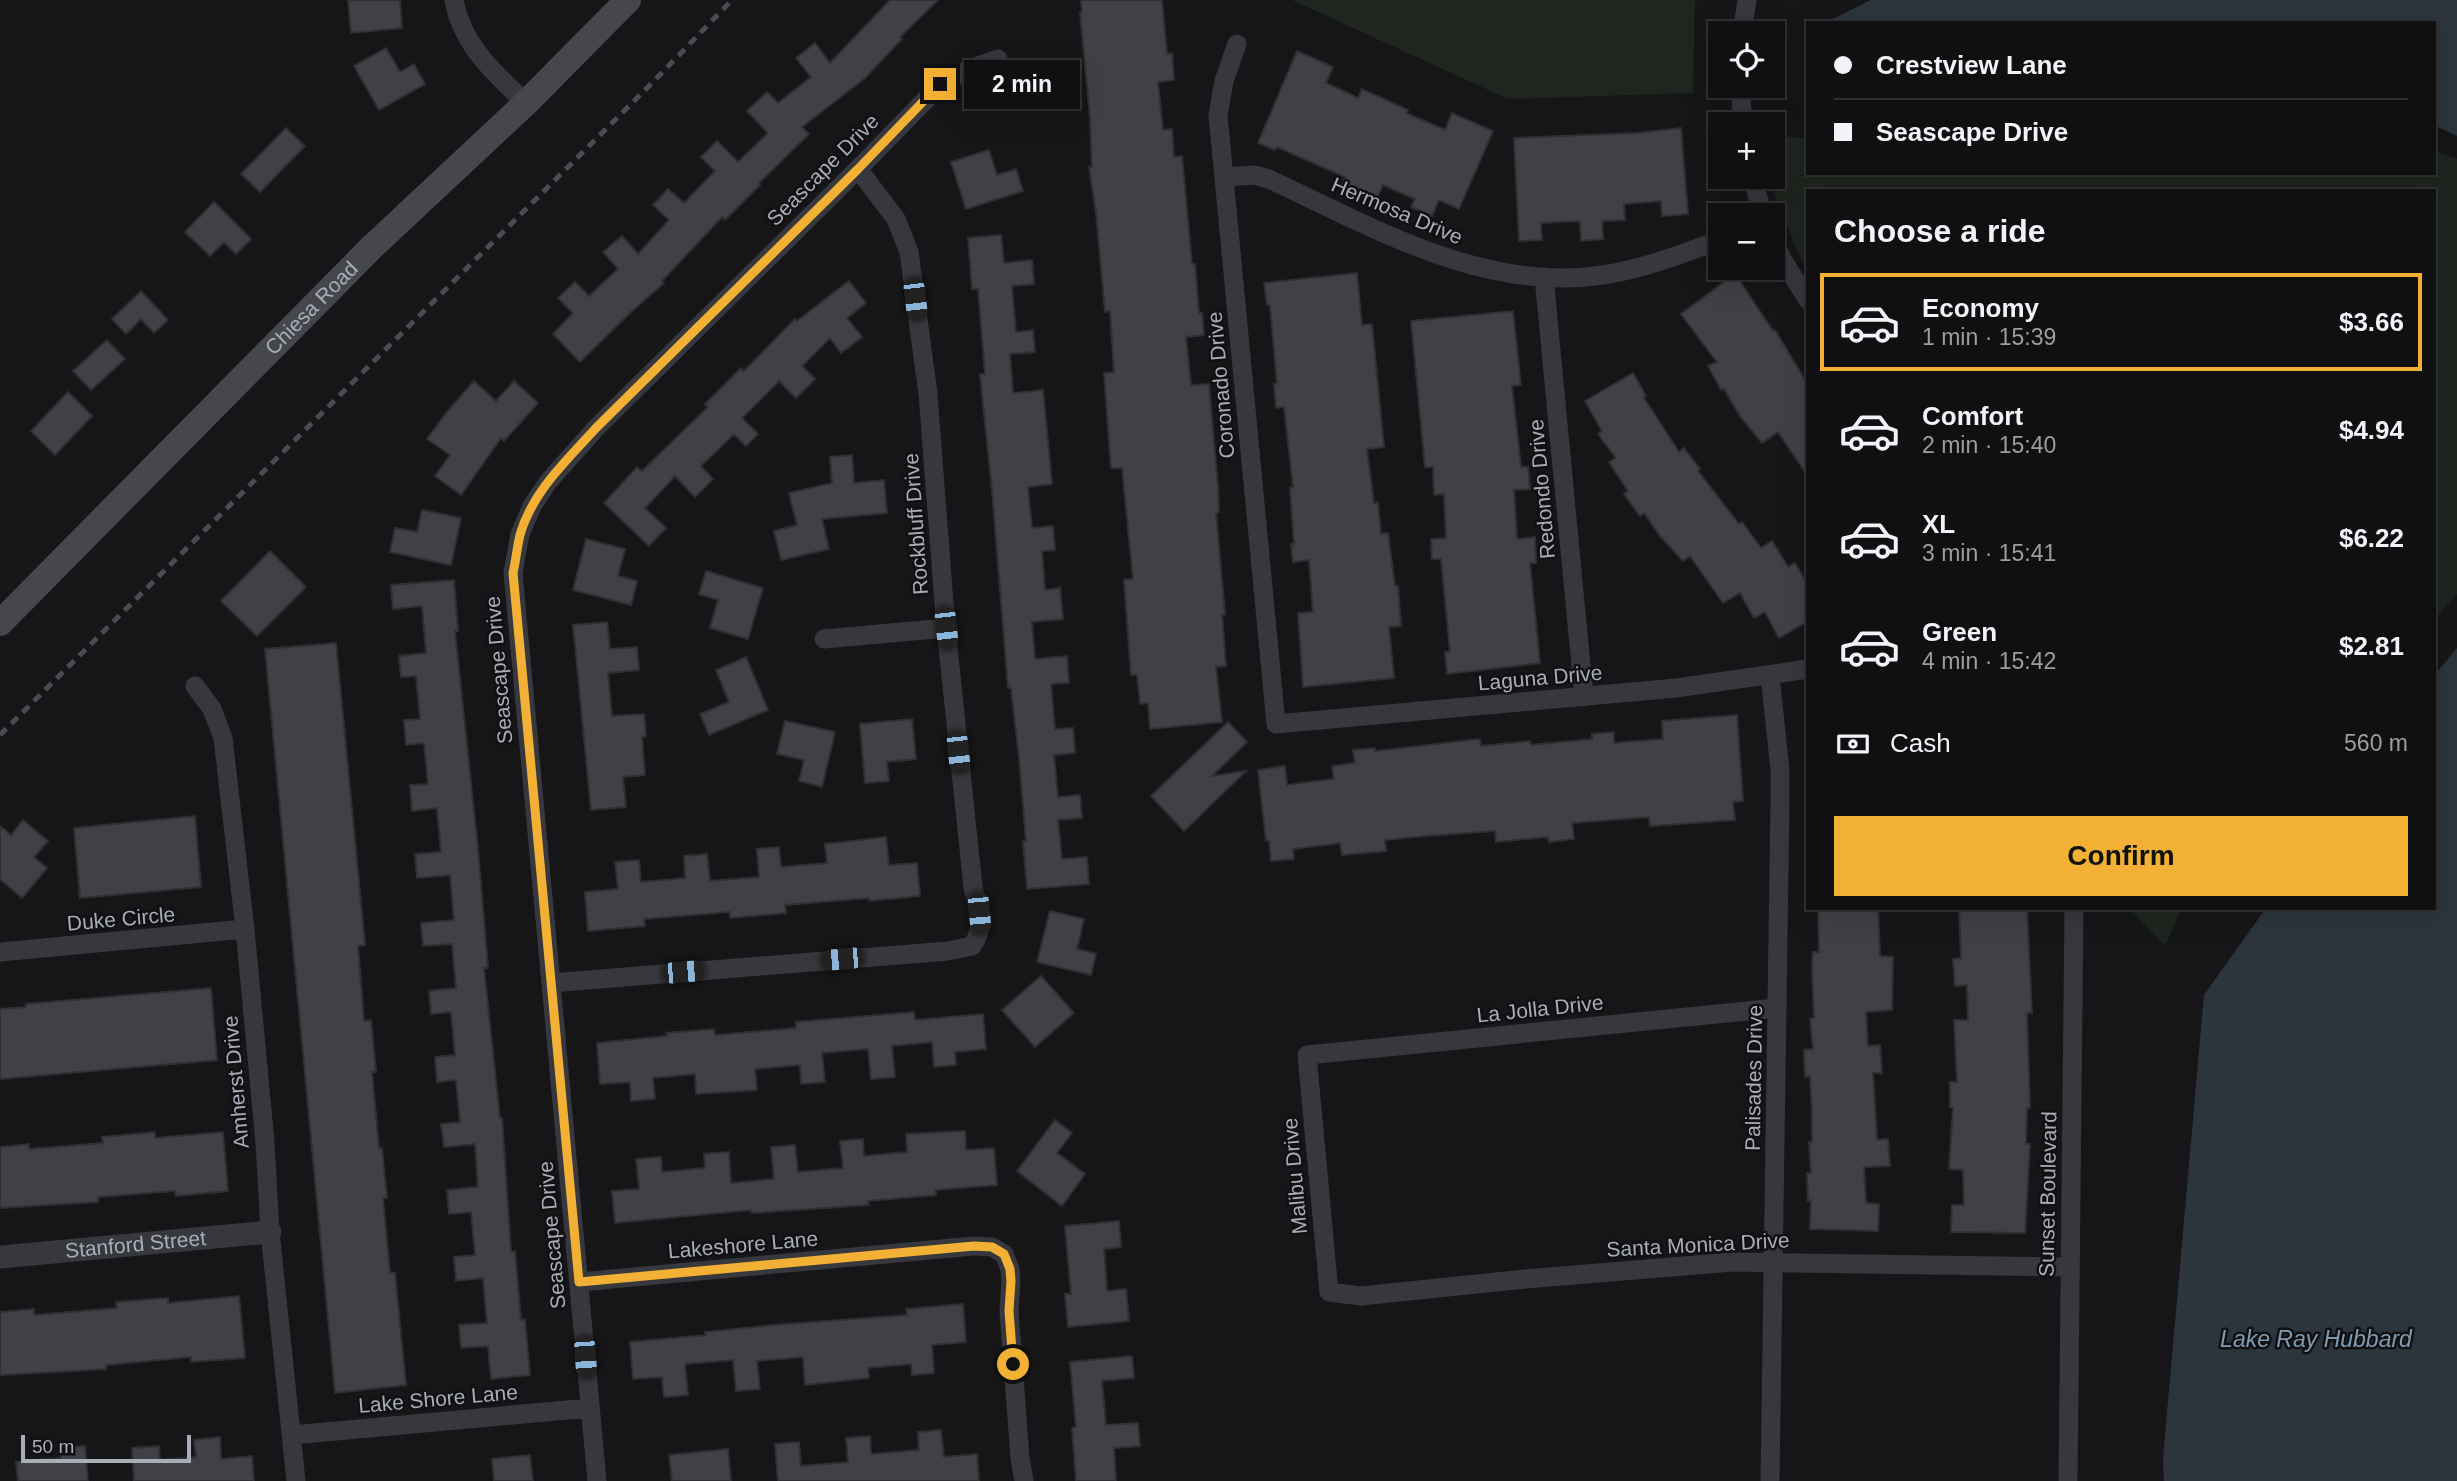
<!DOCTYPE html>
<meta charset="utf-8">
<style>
:root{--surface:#101012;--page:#19191b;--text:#f1f3f6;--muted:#9c9d9f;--line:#303032;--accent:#f2b134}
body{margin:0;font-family:Helvetica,sans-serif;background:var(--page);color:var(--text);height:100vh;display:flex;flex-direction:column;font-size:26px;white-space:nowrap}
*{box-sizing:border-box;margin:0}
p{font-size:23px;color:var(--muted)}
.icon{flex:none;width:38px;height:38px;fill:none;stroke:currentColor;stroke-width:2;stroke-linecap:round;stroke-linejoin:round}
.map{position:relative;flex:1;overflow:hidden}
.details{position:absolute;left:1806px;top:189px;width:630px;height:721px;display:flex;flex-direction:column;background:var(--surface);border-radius:0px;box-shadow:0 7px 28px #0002,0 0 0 2px var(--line)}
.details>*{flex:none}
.top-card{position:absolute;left:1806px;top:21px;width:630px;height:154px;border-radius:0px;box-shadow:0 7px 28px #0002,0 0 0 2px var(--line);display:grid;align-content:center;height:154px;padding:0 28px;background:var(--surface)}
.fabs{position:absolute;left:1708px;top:21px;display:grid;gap:14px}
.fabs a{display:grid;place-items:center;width:77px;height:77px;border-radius:0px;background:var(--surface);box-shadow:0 7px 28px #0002,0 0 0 2px var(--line);font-size:35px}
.scale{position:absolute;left:21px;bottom:18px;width:170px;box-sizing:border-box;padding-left:7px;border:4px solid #a8adb8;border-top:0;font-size:19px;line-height:24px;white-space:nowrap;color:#a8adb8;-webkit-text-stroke:5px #111113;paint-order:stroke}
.end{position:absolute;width:32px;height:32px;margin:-16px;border:9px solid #f2b134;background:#111;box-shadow:0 0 0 4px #111}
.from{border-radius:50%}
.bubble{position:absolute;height:49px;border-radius:0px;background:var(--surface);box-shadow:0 7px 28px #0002,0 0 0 2px var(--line);font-size:23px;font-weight:700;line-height:49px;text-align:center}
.car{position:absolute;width:21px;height:42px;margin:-21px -10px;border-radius:9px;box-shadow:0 0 5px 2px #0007;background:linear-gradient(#222 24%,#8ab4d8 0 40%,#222 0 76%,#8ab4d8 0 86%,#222 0)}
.top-card b{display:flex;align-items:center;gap:24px;height:66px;font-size:26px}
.top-card b+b{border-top:2px solid var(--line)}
.top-card i{width:18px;height:18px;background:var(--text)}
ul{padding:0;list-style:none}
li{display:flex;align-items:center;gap:21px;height:98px;margin:0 14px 10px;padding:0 14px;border:4px solid transparent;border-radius:0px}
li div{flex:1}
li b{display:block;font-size:26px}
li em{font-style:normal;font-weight:700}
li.selected{border-color:var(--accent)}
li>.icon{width:63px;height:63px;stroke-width:1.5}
h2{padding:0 28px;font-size:32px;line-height:84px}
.pay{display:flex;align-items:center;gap:18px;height:77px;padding:0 28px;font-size:26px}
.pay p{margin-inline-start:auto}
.button{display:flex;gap:14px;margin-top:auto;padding:14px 28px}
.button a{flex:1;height:80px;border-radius:0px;background:var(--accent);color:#111;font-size:28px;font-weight:700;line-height:80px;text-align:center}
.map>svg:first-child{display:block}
.green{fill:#1e261f}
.water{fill:#2c353c}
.building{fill:#404145;stroke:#303034;stroke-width:2}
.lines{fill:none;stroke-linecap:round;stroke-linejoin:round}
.minor{stroke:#37383d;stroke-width:19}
.tertiary{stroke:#37383d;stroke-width:23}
.secondary{stroke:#45474d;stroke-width:26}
.rail{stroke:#4a4c52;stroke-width:5;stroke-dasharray:9 7;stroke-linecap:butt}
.route{stroke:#f2b134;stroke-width:9}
.labels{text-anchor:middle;stroke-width:5;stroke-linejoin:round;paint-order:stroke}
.street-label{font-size:21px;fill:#a8adb8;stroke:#111113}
.water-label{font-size:23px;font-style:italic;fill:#7f9bb3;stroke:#111113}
</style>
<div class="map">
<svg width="2457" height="1481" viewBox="0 0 2457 1481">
<rect width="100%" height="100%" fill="#161618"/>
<path class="green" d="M1292,0H1695L1693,93L1508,99Z
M1773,135L1808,139V173H2434V151L2457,159V594L2434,620V191H1808V269L1799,255L1768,177H1773Z
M2129,908H2182L2165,946Z"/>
<path class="water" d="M1871,0H2457V136L2434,125V23H1825Z
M2457,648V1481H2164L2163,1458L2204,995L2266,908H2434V676Z"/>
<path class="building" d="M348,0H400L402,28L351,33Z
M890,0H938L900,37L902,39L865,78L802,127L809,134L759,183L760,185L725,220L722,217L662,281L664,283L632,311L580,362L553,334L573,313L558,298L575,282L589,296L618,269L603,252L622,236L638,254L669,220L653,205L668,189L684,203L715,171L701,157L717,141L738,162L768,133L747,111L767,92L778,103L811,77L796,58L815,43L830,63Z
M1081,0H1162L1167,54L1172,53L1174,80L1158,82L1163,130L1172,129L1174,157L1182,156L1192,264H1195L1199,313H1202L1204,335L1186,337L1191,385L1209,384L1218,487L1219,512H1216L1225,614L1222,615L1226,666L1216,667L1222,722L1150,729L1148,703L1140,704L1137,675H1131L1124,580L1133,579L1122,468H1111L1104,373L1114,372L1110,311L1105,312L1096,212L1089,167H1092L1090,117L1080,12H1082Z
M386,48L400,72L414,64L425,84L379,110L354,66Z
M1297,51L1333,67L1326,83L1358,98L1362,89L1408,110L1406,113L1445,130L1452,113L1493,131L1459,209L1439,200L1432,216L1411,207L1415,199L1383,185L1376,200L1342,184L1345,177L1277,147L1275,150L1258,143Z
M286,128L305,146L260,192L241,174Z
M1681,128L1688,214L1662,216L1661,201L1624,204L1625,220L1602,221L1603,239L1581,241L1580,221L1541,223L1542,240L1519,241L1514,138L1637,133Z
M989,150L997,175L1016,169L1023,191L966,209L951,162Z
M214,202L251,239L236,254L224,242L210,256L185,232Z
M1001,235L1004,263L1032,260L1034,284L1012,286L1016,332L1033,330L1035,352L1010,354L1013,393L1043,390L1052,484L1028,487L1032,528L1053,526L1055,550L1042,551L1045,590L1060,588L1063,619L1032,622L1035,659L1067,656L1069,683L1051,684L1055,729L1073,728L1075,753L1054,755L1058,797L1080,795L1082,818L1058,820L1062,859L1087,857L1089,884L1027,889L1023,841H1026L1019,758L1011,688H1008L992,490L980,374H985L978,289H972L968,238Z
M1357,273L1362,325L1372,324L1384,447L1367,449L1374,503H1378L1381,534L1388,533L1395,586H1398L1401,626L1389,627L1394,678L1303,687L1298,613L1313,612L1309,560L1293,562L1291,544H1294L1290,488L1293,487L1284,407L1276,408L1274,384H1277L1270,305H1267L1264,283Z
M1735,274L1773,331L1775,330L1808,385V476L1778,432L1762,443L1740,416L1724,389L1721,390L1708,366L1717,362L1681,314Z
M849,281L866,303L847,318L862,337L841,353L830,338L802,366L815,379L796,398L779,381L742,418L758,434L746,446L734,434L701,466L713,479L695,497L675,476L645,508L666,528L649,546L604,503L637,467L642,471L708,407L705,404L741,368L744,371L795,319L797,321Z
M141,291L168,320L154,333L141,319L126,334L112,319Z
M1513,311L1521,385L1512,386L1521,467H1528L1530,489L1514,490L1517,539L1535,537L1536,563H1530L1540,663L1447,674L1445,652H1450L1441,559H1432L1431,539L1446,538L1444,494L1434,495L1433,467H1425L1411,321Z
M107,340L125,359L91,390L73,371Z
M1633,373L1646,396L1644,398L1679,452L1684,448L1700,469L1698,471L1739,524L1742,522L1761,548L1772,541L1788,567L1795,563L1808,585V621L1779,638L1765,612L1754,618L1740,593L1723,603L1690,556L1683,561L1660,536L1644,513L1640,516L1624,494L1628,491L1609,462L1616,458L1598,434L1602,431L1585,401Z
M474,381L496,401L514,381L538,403L504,441L501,438L461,495L435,476L450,455L427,439L447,412Z
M68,392L92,416L55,455L31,431Z
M852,455L854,483L884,480L887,513L822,519L829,549L781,560L774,531L797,525L789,493L832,483L830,457Z
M422,510L461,518L451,565L390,552L395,528L417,532Z
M586,539L625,549L618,576L637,581L631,605L573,590Z
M270,551L306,587L257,636L221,601Z
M706,571L763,588L748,639L710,628L718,600L699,594Z
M454,580L458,631H455L478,849L488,968H484L500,1118H502L511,1252L515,1251L521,1320L525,1319L530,1375L491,1379L488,1346L461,1348L459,1325L487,1323L483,1278L456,1281L454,1257L475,1255L471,1212L449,1214L447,1190L478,1187L475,1144L444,1147L441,1124L460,1122L456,1080L437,1082L435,1057L455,1055L451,1012L431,1014L429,991L456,988L452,944L423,946L421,923L454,920L450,875L417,878L415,854L441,852L437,808L412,811L410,785L428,784L424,743L406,745L404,720L420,719L416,676L401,677L399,656L426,653L422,606L393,609L391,585Z
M607,622L610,649L637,647L639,670L608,673L612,716L644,714L646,736L642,737L645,775L623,777L626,807L591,810L573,625Z
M336,643L365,945L358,946L364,1021L371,1020L376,1072H372L379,1148H382L387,1198H383L390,1273H395L406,1385L335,1393L265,649Z
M746,657L768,710L709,735L700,714L729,702L716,670Z
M1737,715L1743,801L1733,802L1735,820L1650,826L1649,817L1572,823L1574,839L1549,842L1548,837L1496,842L1495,831L1425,836L1385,840L1386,851L1342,855L1340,843L1293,849L1294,859L1271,861L1269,840L1266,841L1258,770L1285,766L1287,785L1334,779L1332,766L1355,763L1353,750L1375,748V751L1480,739L1481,746L1530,741L1531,745L1592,739V734L1614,732V743L1663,739L1662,721Z
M912,719L916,759L887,762L889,781L865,783L860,724Z
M785,721L835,732L822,787L799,781L804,760L777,754Z
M1228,722L1247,742L1212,776L1246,771L1184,831L1151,796Z
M195,816L201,887L80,898L74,828Z
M23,820L48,841L34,857L47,868L22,898L0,879V826L11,835Z
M886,837L889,865L917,863L920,896L869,901V898L785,905L786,913L730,918V912L644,919L645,926L588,931L585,892L618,889L615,862L639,860L641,882L685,878L684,856L707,854L710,881L759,877L757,849L779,847L781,867L827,863L825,844Z
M1818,908H1878L1880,956L1893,957L1892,1010L1866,1012L1868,1046L1880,1045L1882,1073H1873L1877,1140L1888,1139L1890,1166L1864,1167L1866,1203L1879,1204L1878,1231L1810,1229L1811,1200L1808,1201L1807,1173H1811L1809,1142H1812V1111L1810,1076L1805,1077L1804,1050L1813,1049L1810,1018H1814L1812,970L1813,952H1819Z
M1959,908H2027L2032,1013H2027L2030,1108H2027L2026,1144H2030L2025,1233L1951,1232L1952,1205H1964L1963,1170L1949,1169L1953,1107H1950V1082H1957L1954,1020H1968L1967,985L1955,986L1953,959L1961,958Z
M1050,911L1084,919L1077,949L1096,954L1091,975L1037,962Z
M1041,976L1074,1013L1035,1047L1002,1010Z
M211,988L217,1060L0,1079V1009L26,1007V1004Z
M914,1012L915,1020L983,1014L986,1049L955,1052L956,1065L934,1067L932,1042L892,1046L895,1077L871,1079L868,1049L822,1053L825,1082L801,1084L800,1065L755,1069L757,1090L696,1094L695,1074L653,1078L655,1099L631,1101L630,1082L600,1084L597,1043L667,1036L666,1033L714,1029L715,1035L796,1028V1022Z
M1055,1120L1072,1133L1057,1153L1085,1174L1062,1206L1017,1171Z
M965,1131L966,1150L994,1148L997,1185L935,1190L936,1195L868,1201L869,1205L752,1213L751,1210L615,1223L612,1191L639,1189L636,1159L661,1157L662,1172L705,1168L704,1154L729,1152L731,1183L774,1179L771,1147L795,1145L798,1172L843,1168L840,1141L863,1139L864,1156L907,1152L906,1134Z
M155,1132V1138L223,1132L228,1191L176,1196L175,1191L98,1197V1202L0,1208V1147L29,1144V1149L103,1143L102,1137Z
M1119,1221L1121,1247L1104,1249L1107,1291L1126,1289L1129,1321L1068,1327L1065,1294H1071L1065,1226Z
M239,1296L245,1358L191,1362V1357L106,1365V1369L0,1375V1312L34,1309V1315L117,1308L116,1302L168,1298V1303Z
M963,1304L966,1342L932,1345L934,1373L912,1375L911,1364L868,1368L869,1378L805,1385L803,1357L757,1361L760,1389L736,1391L733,1360L685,1364L688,1395L664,1397L662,1377L633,1379L630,1342L706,1335L705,1332L773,1325L907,1315L906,1309Z
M1132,1356L1134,1378L1102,1381L1106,1425L1138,1423L1140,1446L1114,1448L1116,1481H1076L1072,1428L1076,1427L1070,1362Z
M941,1430L944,1457L977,1454L979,1481H778L775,1444L799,1442L801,1466L848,1462L846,1438L870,1436L871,1454L919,1450L918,1432Z
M220,1437L221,1459L252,1456L254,1481H134L132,1448L159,1446L160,1460L196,1457L194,1440Z
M85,1446L88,1481H18L16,1462L61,1458L60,1448Z
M728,1449L731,1481H672L669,1455Z
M530,1455L533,1481H494L492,1459Z"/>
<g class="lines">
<path class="minor" d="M454,0C462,45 494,73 526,103
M1742,33L1747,0
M1237,44L1224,81L1218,115L1276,724L1676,688L1808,669
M1740,86L1743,124
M1224,177L1254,175L1269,179C1372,227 1484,293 1603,275C1643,269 1682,254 1720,240
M1752,177L1763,215
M1773,239L1782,259L1808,300
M1544,277L1584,697
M824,639L946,628
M195,686L212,709L223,738L245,929L265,1142L270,1232L296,1481
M0,952L245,929
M551,983L948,951L972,946C986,926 978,910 973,887L946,628L928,394L909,252L896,219L858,169
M1777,1008L1307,1055L1329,1292L1361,1296L1525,1279L1733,1262L2070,1267
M579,1282L974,1246L992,1247L1004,1254L1010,1269L1011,1281L1009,1311L1020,1458L1024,1481
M292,1435L589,1408
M597,1481L513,573L520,534L532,506L548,482L596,428L858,169L941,84L970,69L998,59
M1770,1481L1780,800V770L1770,676
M2068,1481L2074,908"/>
<path class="tertiary" id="s1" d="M0,1257L270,1232"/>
<path class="secondary" id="s2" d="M0,623L372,247L526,103L628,0"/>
<path class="rail" d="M0,735L648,87L732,0"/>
</g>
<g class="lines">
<path class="route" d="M940,84L858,169L596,428C567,460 532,492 520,535C517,547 516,560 513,573L579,1282L974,1246L992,1247L1004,1254L1010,1269L1011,1281L1009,1311L1013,1364"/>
</g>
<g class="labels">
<g class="street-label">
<text transform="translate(823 170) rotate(-45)" y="7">Seascape Drive</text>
<text transform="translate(1397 211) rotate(23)" y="7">Hermosa Drive</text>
<text dy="7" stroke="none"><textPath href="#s2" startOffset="443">Chiesa Road</textPath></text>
<text transform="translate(1221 385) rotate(-95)" y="7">Coronado Drive</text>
<text transform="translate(1542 489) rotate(-95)" y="7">Redondo Drive</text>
<text transform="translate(916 524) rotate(-94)" y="7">Rockbluff Drive</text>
<text transform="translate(499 670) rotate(-95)" y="7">Seascape Drive</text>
<text transform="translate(1540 678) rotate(-5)" y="7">Laguna Drive</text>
<text transform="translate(121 919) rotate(-5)" y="7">Duke Circle</text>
<text transform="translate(1540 1009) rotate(-6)" y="7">La Jolla Drive</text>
<text transform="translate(1754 1078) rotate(-89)" y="7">Palisades Drive</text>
<text transform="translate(236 1082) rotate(-95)" y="7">Amherst Drive</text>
<text transform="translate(1295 1176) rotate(-95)" y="7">Malibu Drive</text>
<text transform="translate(2048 1194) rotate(-89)" y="7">Sunset Boulevard</text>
<text transform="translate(552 1235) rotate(-95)" y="7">Seascape Drive</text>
<text dy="7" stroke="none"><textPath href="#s1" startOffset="136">Stanford Street</textPath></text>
<text transform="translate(743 1245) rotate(-5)" y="7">Lakeshore Lane</text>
<text transform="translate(1698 1245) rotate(-3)" y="7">Santa Monica Drive</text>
<text transform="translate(438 1399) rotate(-5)" y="7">Lake Shore Lane</text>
</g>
<g class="water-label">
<text x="2316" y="1347">Lake Ray Hubbard</text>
</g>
</g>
</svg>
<div class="fabs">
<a><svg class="icon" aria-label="locate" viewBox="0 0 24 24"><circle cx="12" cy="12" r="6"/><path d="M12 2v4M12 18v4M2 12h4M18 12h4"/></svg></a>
<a>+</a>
<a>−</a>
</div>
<div class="scale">50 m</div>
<i class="end from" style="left:1013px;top:1364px"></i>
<i class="end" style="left:940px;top:84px"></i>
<div class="bubble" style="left:964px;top:60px;width:116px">2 min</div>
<i class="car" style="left:915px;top:299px;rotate:173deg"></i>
<i class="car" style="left:946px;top:628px;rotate:174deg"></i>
<i class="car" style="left:958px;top:752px;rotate:174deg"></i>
<i class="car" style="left:979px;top:913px;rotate:175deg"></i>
<i class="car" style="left:842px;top:959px;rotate:265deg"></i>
<i class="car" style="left:683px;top:972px;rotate:85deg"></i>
<i class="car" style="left:585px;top:1357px;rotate:176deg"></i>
<div class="top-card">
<b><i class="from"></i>Crestview Lane</b>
<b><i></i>Seascape Drive</b>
</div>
<section class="details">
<h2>Choose a ride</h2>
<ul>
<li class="selected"><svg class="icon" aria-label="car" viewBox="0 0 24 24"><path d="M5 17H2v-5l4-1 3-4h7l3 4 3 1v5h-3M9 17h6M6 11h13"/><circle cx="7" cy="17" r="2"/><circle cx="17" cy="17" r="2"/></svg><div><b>Economy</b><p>1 min · 15:39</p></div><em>$3.66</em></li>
<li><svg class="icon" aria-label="car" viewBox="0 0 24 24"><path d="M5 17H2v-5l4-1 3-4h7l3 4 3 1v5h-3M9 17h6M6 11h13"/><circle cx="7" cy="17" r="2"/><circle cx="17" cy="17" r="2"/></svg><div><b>Comfort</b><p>2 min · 15:40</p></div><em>$4.94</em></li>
<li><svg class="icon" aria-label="car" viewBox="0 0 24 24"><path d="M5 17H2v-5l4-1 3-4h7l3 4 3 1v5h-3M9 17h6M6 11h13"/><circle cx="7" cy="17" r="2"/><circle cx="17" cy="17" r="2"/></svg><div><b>XL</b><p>3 min · 15:41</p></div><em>$6.22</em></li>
<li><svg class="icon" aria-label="car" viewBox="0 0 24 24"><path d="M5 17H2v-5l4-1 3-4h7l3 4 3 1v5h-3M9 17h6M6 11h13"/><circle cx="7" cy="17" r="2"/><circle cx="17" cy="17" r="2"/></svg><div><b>Green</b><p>4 min · 15:42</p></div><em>$2.81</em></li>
</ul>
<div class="pay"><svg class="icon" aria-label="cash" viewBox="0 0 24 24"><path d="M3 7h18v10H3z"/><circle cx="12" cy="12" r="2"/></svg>Cash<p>560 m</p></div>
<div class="button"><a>Confirm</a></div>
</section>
</div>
